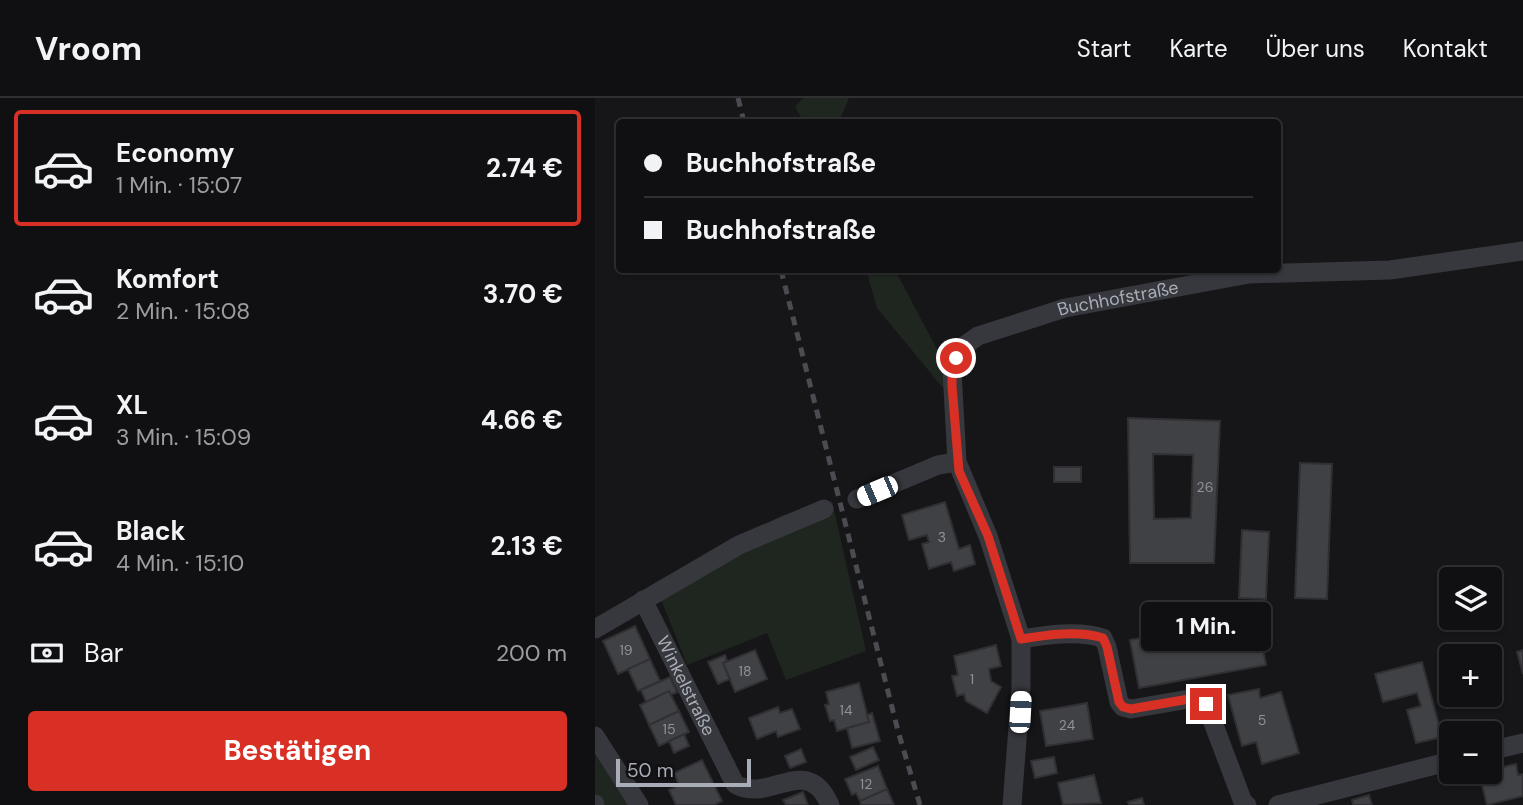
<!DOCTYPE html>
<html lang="de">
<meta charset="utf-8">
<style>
:root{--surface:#101012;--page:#1e1e20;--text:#f1f3f6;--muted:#9c9d9f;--line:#303032;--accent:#d93025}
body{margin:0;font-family:"DM Sans",sans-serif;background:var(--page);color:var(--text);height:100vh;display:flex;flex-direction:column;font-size:26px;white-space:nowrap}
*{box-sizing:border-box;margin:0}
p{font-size:23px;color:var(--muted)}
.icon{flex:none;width:38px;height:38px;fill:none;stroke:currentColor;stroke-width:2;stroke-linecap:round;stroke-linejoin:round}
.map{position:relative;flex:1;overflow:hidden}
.side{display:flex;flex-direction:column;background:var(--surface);width:595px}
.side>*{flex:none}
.top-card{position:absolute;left:21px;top:21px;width:665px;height:154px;border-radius:7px;box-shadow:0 2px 5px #0004,0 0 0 2px var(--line);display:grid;align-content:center;height:154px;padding:0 28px;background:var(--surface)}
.fabs{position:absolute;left:844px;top:469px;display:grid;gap:14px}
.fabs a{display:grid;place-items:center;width:63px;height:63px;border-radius:7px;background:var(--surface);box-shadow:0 2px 5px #0004,0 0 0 2px var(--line);font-size:35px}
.scale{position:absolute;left:21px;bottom:18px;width:135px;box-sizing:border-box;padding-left:7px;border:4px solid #a8adb8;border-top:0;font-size:19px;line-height:24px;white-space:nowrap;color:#a8adb8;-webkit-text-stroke:5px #111113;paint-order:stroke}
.end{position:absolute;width:32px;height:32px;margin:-16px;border:9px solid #d93025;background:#fff;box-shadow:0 0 0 4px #fff}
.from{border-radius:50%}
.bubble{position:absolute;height:49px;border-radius:7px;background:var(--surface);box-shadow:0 2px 5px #0004,0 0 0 2px var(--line);font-size:23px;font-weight:700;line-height:49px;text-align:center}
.car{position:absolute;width:21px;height:42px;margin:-21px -10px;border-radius:9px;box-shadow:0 0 5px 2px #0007;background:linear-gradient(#fff 24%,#345 0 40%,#fff 0 76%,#345 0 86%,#fff 0)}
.top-card b{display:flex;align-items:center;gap:24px;height:66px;font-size:26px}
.top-card b+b{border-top:2px solid var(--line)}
.top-card i{width:18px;height:18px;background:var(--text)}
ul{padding:12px 0 0;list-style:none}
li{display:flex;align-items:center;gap:21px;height:116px;margin:0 14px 10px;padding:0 14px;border:4px solid transparent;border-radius:7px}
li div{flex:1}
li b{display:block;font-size:26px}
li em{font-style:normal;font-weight:700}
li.current{border-color:var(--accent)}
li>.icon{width:63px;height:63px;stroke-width:1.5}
.pay{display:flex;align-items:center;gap:18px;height:77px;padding:0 28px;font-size:26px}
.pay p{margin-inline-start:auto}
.primary-button{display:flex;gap:14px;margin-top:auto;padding:14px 28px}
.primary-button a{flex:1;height:80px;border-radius:7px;background:var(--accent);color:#fff;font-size:28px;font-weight:700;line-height:80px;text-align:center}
header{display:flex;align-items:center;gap:42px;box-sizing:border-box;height:98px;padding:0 35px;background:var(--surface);border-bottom:2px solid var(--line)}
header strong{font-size:33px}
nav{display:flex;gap:38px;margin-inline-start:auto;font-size:24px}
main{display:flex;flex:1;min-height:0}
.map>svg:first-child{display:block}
.green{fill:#1e261f}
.building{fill:#404145;stroke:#303034;stroke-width:2;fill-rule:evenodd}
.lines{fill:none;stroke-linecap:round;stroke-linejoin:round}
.minor{stroke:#37383d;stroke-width:19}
.rail{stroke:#4a4c52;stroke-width:5;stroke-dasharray:9 7;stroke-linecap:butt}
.route{stroke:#d93025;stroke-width:9}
.labels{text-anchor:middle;stroke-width:6;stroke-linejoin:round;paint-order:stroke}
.number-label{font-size:14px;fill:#8e929b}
.street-label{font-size:18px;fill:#a8adb8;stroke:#111113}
</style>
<header>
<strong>Vroom</strong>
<nav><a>Start</a><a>Karte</a><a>Über uns</a><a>Kontakt</a></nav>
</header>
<main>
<section class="side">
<ul>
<li class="current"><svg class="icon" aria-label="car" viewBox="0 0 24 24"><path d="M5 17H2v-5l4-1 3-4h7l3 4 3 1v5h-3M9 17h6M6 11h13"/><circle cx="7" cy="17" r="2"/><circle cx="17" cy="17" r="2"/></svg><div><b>Economy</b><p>1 Min. · 15:07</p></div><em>2.74 €</em></li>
<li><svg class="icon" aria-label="car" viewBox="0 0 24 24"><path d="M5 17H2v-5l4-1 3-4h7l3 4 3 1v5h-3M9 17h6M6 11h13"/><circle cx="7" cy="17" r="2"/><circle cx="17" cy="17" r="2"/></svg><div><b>Komfort</b><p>2 Min. · 15:08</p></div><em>3.70 €</em></li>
<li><svg class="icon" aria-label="car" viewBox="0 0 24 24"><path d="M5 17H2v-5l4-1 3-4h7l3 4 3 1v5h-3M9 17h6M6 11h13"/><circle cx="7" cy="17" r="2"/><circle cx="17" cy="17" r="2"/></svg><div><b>XL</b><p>3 Min. · 15:09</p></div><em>4.66 €</em></li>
<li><svg class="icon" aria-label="car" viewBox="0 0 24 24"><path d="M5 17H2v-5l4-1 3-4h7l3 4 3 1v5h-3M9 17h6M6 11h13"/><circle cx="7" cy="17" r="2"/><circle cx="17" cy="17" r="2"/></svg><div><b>Black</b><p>4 Min. · 15:10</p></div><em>2.13 €</em></li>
</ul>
<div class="pay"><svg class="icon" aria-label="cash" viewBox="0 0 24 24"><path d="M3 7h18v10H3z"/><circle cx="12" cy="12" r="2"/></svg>Bar<p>200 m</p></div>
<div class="primary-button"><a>Bestätigen</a></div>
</section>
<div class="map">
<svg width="928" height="707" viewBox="0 0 928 707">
<rect width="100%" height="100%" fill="#161618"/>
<path class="green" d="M208,0H254L244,24H209L200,9Z
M271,172H300L351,268L353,296L282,210Z
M237,403L271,553L191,582L172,535L92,567L60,486L188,417Z
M0,651L40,707H0Z"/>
<path class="building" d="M533,320L625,323L619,465H535ZM558,356L598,357L596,420L559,421Z
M705,365L737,366L732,501L700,500Z
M459,369H486V384H459Z
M350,404L364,451L375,447L380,466L359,473L356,464L334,471L327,446L334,444L332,437L314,442L307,417Z
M647,432L674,434L671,501L644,500Z
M662,519L671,567L544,590L535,542Z
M40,528L55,561L23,576L8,543Z
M401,547L406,568L394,571L396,583L406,589L392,615L371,603L369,596L362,598L357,578L363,577L359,558Z
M160,552L172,581L140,594L128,565Z
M928,552V576L922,554Z
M130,557L132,563L128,565L135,581L123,586L113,564Z
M55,561L65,583L43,593L33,571Z
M827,564L847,639L821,645L812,612L826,608L822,595L788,604L780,576Z
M75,579L82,594L76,597L74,593L51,604L46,592Z
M264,585L274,624L242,633L239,622L235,623L230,607L234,606L231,594Z
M664,591L665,600L686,594L704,655L667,666L661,644L647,648L633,597Z
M74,593L84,613L54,627L45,607Z
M492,605L498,641L451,648L445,613Z
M183,609L185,615L197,611L205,631L183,639L181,633L162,641L154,620Z
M84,613L94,634L64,648L54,627Z
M277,615L285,643L257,650L252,630L274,624L272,617Z
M89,636L94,648L79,655L74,643Z
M278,649L284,662L261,672L255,659Z
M206,651L211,664L195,670L190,658Z
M459,659L462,675L440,680L436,663Z
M107,662L127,703L119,707H81L74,692L84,687L79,675Z
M921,666L923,677L928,676V698L892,707L884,675Z
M283,668L292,691L265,703L261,695L257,697L250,681Z
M499,677L506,705L468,707L463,685Z
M292,691L299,707H266L265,703Z
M208,694L213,707H191L188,702Z
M774,697L777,707H758L757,702Z
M547,700L549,707H534L533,704Z"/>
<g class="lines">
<g class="minor">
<path id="s1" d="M362,364L357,272L366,250L383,238L470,210L654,176L795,172L928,153"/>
<path d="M262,401L343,367L362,364L393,438L426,541V590L417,707"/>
<path id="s2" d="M48,502L140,686C175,707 211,653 235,707"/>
<path d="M0,531L144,447L229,411"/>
<path d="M426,541C451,537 483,532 508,540L512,549L524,604L528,609L536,611L600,600L607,602L611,606L648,704L652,707"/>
<path d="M0,638L44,707"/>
<path d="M894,653L928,645"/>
<path d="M0,706V707"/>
<path d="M683,707L856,663"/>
</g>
<path class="rail" d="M143,0L149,24
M186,172L303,633L325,707"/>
</g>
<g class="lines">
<path class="route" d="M361,260L357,272V288L364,373L393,438L426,541C451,537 483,532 508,540L512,549L524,604L528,609L536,611L600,600L607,602L611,606"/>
</g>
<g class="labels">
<g class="number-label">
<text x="610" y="394">26</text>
<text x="347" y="444">3</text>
<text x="31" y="557">19</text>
<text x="150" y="578">18</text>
<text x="377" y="586">1</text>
<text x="251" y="617">14</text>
<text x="667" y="627">5</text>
<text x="472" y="632">24</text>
<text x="74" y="636">15</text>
<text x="271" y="691">12</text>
</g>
<g class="street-label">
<text dy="6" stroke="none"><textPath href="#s1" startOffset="282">Buchhofstraße</textPath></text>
<text dy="6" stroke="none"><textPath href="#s2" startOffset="96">Winkelstraße</textPath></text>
</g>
</g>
</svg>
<div class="fabs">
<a><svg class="icon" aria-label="layers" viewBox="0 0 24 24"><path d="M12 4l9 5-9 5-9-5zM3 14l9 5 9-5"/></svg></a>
<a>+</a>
<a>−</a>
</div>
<div class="scale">50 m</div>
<i class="end from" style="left:361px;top:260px"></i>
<i class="end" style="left:611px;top:606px"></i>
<div class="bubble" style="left:546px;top:504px;width:130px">1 Min.</div>
<i class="car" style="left:282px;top:393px;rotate:247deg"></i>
<i class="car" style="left:425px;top:614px;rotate:3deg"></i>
<div class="top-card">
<b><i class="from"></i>Buchhofstraße</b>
<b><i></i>Buchhofstraße</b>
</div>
</div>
</main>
